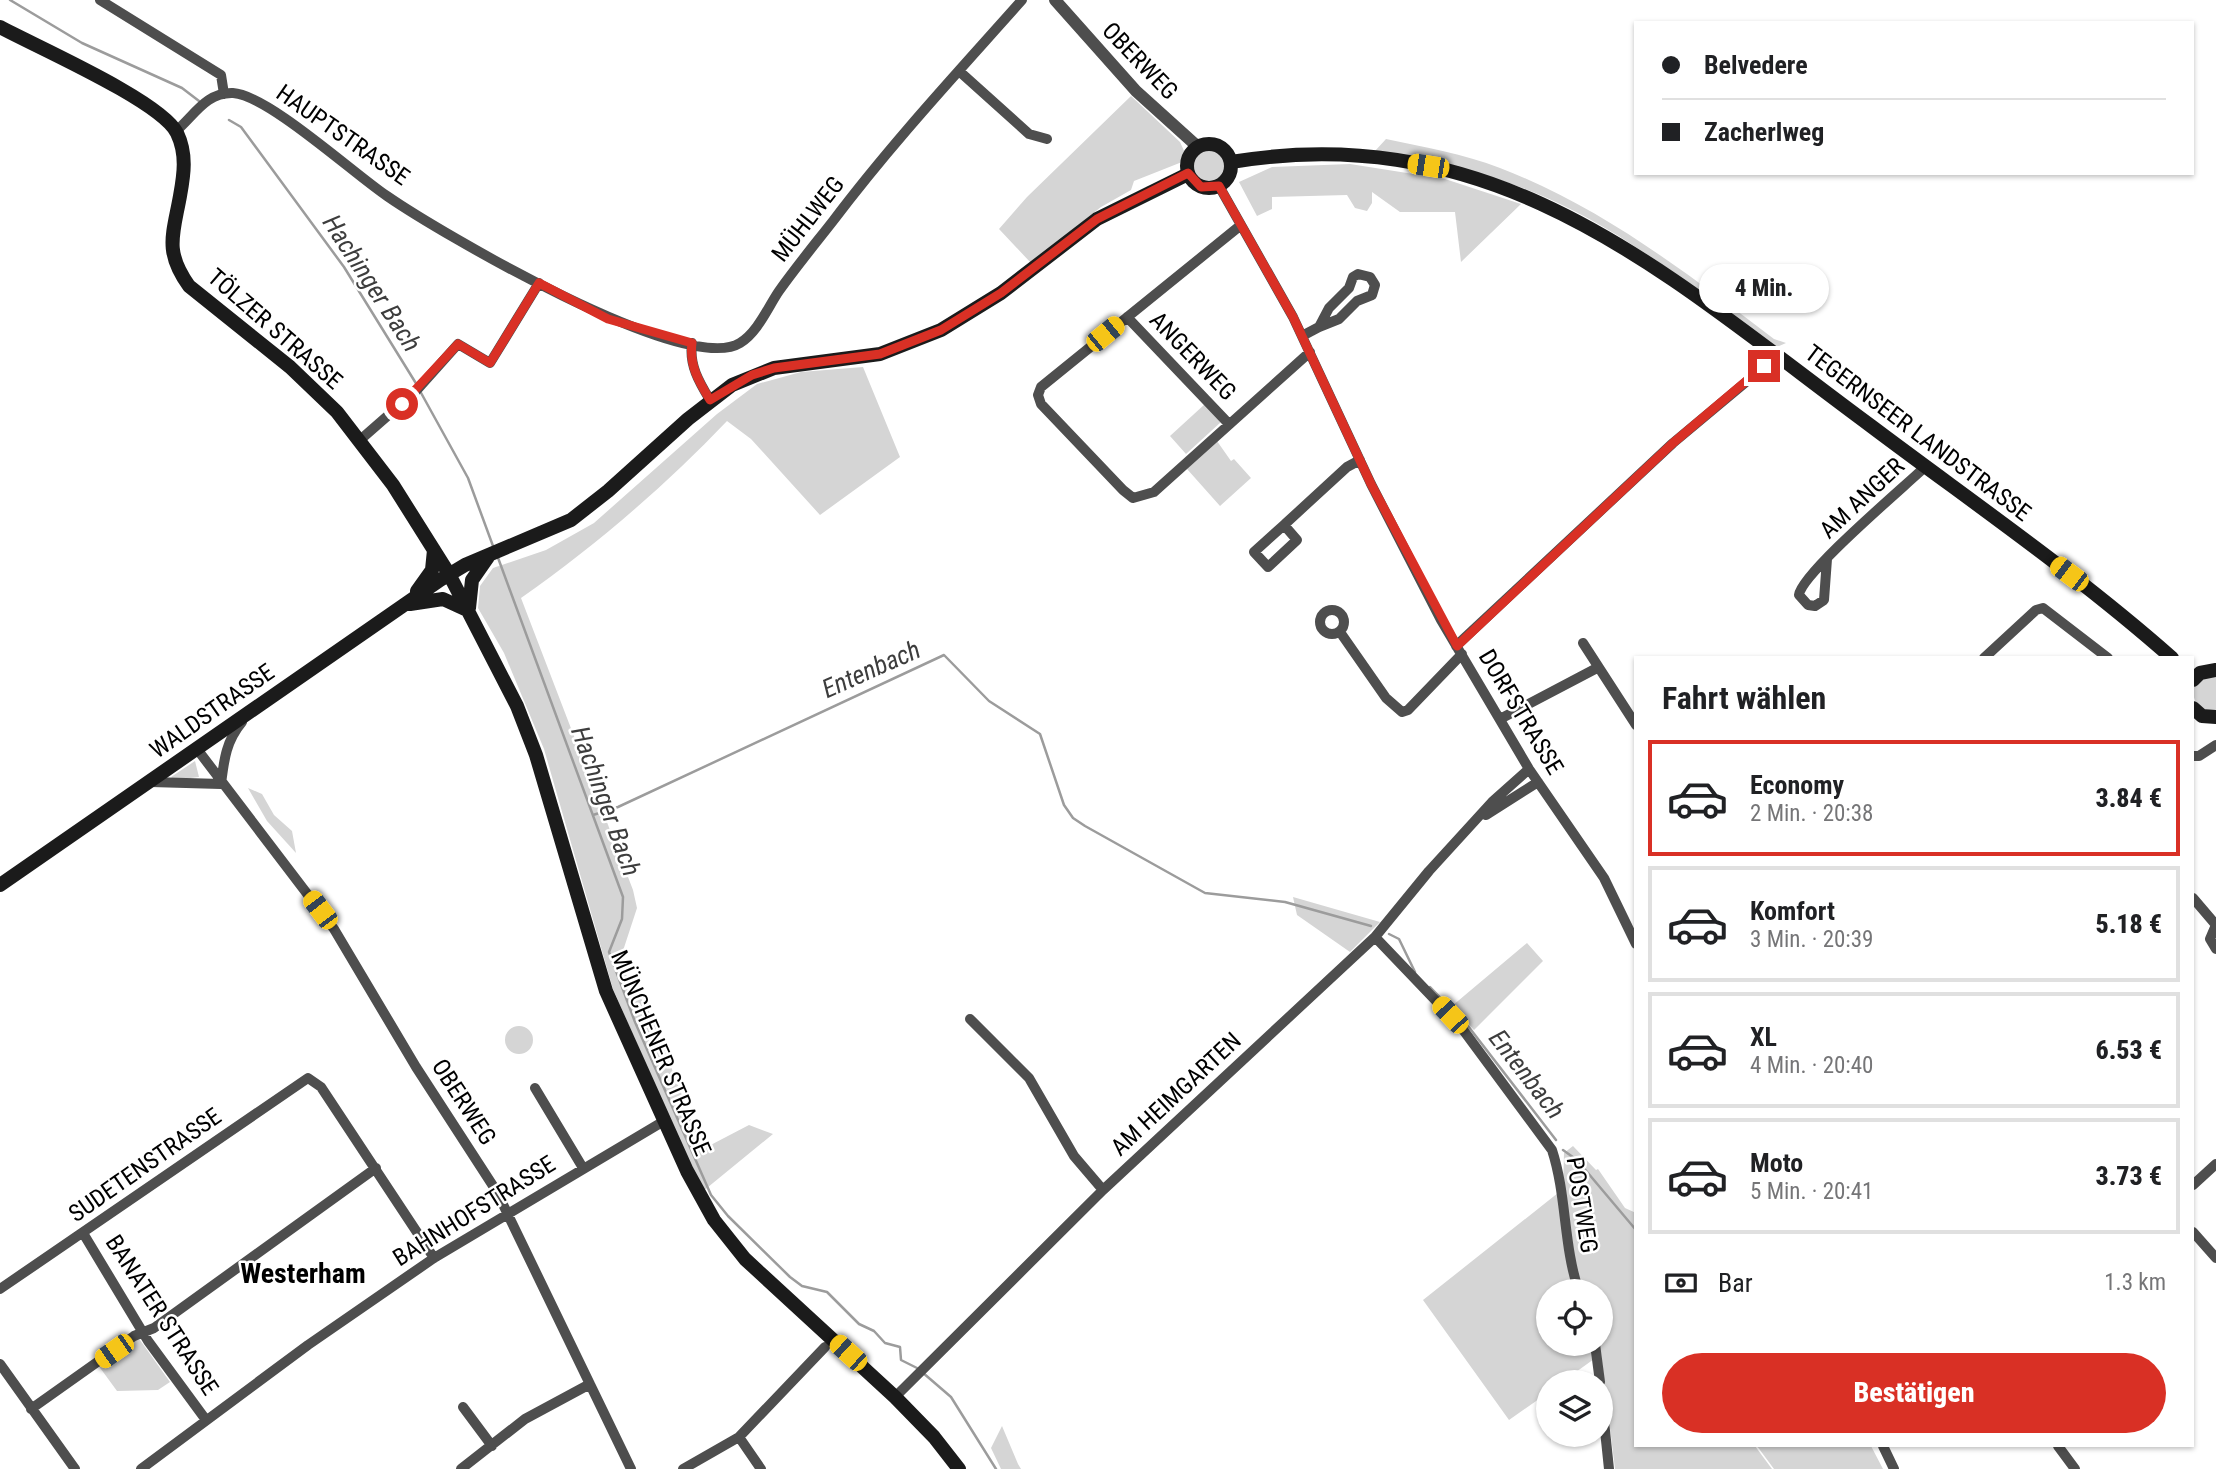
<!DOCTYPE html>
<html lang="de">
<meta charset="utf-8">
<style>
:root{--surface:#fff;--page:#f6f6f6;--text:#202124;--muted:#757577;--line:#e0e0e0;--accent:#d93025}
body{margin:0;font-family:"Roboto Condensed",sans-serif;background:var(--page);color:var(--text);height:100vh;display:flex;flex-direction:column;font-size:26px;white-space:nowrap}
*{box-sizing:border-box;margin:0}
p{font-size:23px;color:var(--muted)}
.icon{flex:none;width:38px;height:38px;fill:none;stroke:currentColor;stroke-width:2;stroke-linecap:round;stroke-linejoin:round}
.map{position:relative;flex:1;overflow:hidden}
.panel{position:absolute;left:1634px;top:656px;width:560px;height:791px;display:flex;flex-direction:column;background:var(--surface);border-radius:0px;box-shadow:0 2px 5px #0004}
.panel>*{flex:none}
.banner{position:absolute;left:1634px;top:21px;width:560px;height:154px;border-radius:0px;box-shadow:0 2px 5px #0004;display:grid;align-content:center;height:154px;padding:0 28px;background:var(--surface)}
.buttons{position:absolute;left:1536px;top:1279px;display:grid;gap:14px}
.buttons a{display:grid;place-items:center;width:77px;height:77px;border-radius:50%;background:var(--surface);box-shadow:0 2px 5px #0004;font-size:35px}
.end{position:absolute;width:32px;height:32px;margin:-16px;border:9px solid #d93025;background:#fff;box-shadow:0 0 0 4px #fff}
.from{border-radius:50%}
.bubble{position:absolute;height:49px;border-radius:24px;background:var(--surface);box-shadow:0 2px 5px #0004;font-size:23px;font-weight:800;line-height:49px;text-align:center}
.car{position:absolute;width:21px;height:42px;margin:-21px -10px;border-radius:9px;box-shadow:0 0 5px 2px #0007;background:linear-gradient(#f5c518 24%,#345 0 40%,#f5c518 0 76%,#345 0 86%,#f5c518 0)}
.banner b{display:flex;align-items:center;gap:24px;height:66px;font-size:26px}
.banner b+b{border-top:2px solid var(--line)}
.banner i{width:18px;height:18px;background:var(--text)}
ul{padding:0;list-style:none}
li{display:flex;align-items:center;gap:21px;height:116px;margin:0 14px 10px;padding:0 14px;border:4px solid var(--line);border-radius:0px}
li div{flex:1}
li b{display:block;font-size:26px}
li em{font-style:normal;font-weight:800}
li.selected{border-color:var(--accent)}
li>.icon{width:63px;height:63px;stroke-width:1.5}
h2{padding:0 28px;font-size:32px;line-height:84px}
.pay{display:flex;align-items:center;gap:18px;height:77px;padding:0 28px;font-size:26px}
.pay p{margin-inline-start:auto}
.cta{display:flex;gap:14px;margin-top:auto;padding:14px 28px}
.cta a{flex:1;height:80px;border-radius:42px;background:var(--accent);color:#fff;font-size:28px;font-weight:800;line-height:80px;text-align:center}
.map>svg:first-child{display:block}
.green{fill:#d5d5d5;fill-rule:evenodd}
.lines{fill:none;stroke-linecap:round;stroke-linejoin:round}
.stream{stroke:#9c9c9c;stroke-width:2.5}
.minor{stroke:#4e4e4e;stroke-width:10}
.tertiary{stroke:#4e4e4e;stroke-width:12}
.secondary{stroke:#1b1b1b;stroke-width:14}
.route{stroke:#d93025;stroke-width:9}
.labels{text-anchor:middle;stroke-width:5;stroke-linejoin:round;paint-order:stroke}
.street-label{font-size:24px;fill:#000;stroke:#fff}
.water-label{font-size:26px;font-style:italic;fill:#3d3d3d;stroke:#fff}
.quarter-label{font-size:28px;font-weight:bold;fill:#000;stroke:#fff}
</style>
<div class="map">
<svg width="2216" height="1469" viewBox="0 0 2216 1469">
<rect width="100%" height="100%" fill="#fff"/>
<path class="green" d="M1131,96L1180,142L1185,153L1182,162L1134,181L1131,190L1101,207L1031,263L999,229L1027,197Z
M1386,139C1424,147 1464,154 1500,168C1602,207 1688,274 1774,339L1786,343L1777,347C1708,298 1640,243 1564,206C1505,177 1440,161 1375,151Z
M1194 166a16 16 0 1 1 32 0a16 16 0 1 1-32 0Z
M1350,164L1445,179L1521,204L1461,262L1455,212H1400L1372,192V203L1367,211L1355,208L1347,195L1272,197V209L1257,216L1239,182L1272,167Z
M863,367L900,457L820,515L751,439L727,421C664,487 595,546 521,598L633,890L637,908L619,963L650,1013L703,1149L749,1125L773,1134L702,1192L613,989L544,749L504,653L478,608L480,586L493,568L546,550L594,523L717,414L757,384L801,372Z
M1205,404L1221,422L1186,454L1170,436Z
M1217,441L1231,461L1234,459L1251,478L1220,506L1187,469Z
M2216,674V711L2203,709C2193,702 2191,693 2196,682Z
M195,761L199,777L174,780L171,777Z
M248,788L262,794L274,815L292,831L296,853L267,821Z
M1293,897L1380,922L1350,952L1297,915Z
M1527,943L1543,961L1474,1030L1452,1006Z
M505 1040a14 14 0 1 1 28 0a14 14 0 1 1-28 0Z
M1573,1146L1596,1170L1598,1169L1625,1208L1636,1213V1446H1755L1772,1469H1615L1601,1354L1562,1382H1549V1392L1509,1420L1423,1300L1563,1189L1564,1153ZM1549,1292H1601V1344H1549Z
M135,1339L140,1340L170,1382L158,1390L117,1391L98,1365Z
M1002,1426L1018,1464L1021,1469H1001L991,1448Z
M1757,1446H1871L1883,1469H1774Z"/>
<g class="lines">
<path class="stream" d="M10,0L82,43L182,88L199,101
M229,120L241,127L344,267L417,385
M420,391L468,478L493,546
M497,555L623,897L622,919L609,952L635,1022L711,1195L728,1216L790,1277L802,1286L827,1292L859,1324L874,1331L885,1343L900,1347L901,1360L917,1368
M593,815L618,807L944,655L989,701L1040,734L1064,805L1073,818L1085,826L1205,893L1285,902L1371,926
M1389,934L1399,939L1415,972
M1430,987L1468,1026L1556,1140
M1563,1150L1577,1160L1636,1230
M922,1372L951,1397L996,1469"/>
<path class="minor" d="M100,0L221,75L224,94
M959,71L1029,134L1047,139
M176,131C194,116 206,92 233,93C268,95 354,174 387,196C439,232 686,377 740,343C758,332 768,307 779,291C796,267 815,244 833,221C891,144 958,72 1022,0
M1219,186L1293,317L1371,484L1441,620L1529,769L1604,878L1636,944
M1241,225L1041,387L1038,395L1041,404L1123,490L1133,498L1154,492L1310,352
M1127,317L1228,423
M1302,336L1319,327L1329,308L1349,288L1353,277L1358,274L1370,277L1375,285L1372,295L1357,301L1339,319L1319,327
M692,343C689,365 699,382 710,400
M360,440L416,391L458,344L490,363L539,283
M1284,525L1297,540L1268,567L1254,552L1284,525L1285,524L1347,467L1360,460
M1827,559L1824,600L1815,606L1808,605L1799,595C1801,574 1904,487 1925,467
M1320 622a12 12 0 1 1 24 0a12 12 0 1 1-24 0Z
M1340,632L1386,698L1402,712L1408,710L1462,654
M1583,643L1636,725
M1456,646L1673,443L1776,357
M1984,658L2036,610L2043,608L2108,658
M1500,719L1597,668
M197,749L334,929L416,1067L497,1192L631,1469
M2193,756H2199L2216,745
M151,782L221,784
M221,784C224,760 226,741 242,722
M1486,815L1538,782
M2193,898L2216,925
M2216,925L2210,939L2216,949
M1375,937L1461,1027L1552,1150C1567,1196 1563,1245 1579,1292
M970,1019L1029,1078L1074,1156L1103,1190
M535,1088L583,1168
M2193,1185L2216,1164
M2193,1232L2216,1258
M83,1233L148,1341L206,1420
M0,1289L308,1078L321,1087L434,1258
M1595,1344L1600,1382
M0,1364L75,1469
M1601,1392L1609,1469
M895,1397L1103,1190L1375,937L1429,871L1492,802L1529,769
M463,1407L492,1446
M31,1409L134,1336L154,1328L376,1168
M739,1437L761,1469
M1883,1446L1894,1469
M2058,1446L2075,1469
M141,1469L308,1345L434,1258L664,1121
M461,1469L525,1419L590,1384
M683,1469L739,1437L825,1347"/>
<path class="tertiary" d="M1055,0L1136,91L1198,147"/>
<path class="secondary" d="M0,27C37,47 161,101 177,133C187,154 184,174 180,196C173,235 164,251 189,286L290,367L337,412L393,485L449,574L517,706L536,755L606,991L687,1171L714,1220L745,1259L895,1397L934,1437L959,1469
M1187 166a22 22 0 1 1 44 0a22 22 0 1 1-44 0Z
M1231,162C1502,117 1670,278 1871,426C1972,502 2077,574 2172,658
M417,591L432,570L434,550
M410,604L443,599L467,610
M469,608L472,580L488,557
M2193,680L2200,673L2216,670
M2193,708L2202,716L2216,717
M0,885L440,580L465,565L571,520L608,491L688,419L732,385L774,368L880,354L941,330L1001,293L1097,219L1188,174"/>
</g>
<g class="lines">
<path class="route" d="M402,404L458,344L490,363L539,283L608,319L692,343C689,365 699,382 710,400L752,375L774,368L880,354L941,330L1001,293L1097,219L1188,173L1201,187L1219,186L1227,200L1293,317L1371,484L1457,646L1673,443L1764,366"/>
</g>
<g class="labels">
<g class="street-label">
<text transform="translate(1140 61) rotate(46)" y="8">OBERWEG</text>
<text transform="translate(343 135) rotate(35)" y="8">HAUPTSTRASSE</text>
<text transform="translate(808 219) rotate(-52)" y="8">MÜHLWEG</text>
<text transform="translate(275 329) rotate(41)" y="8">TÖLZER STRASSE</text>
<text transform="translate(1193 356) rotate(46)" y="8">ANGERWEG</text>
<text transform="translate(1918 433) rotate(37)" y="8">TEGERNSEER LANDSTRASSE</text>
<text transform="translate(1862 498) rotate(-43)" y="8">AM ANGER</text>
<text transform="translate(212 711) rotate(-35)" y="8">WALDSTRASSE</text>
<text transform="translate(1521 712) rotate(59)" y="8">DORFSTRASSE</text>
<text transform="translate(661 1053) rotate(67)" y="8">MÜNCHENER STRASSE</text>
<text transform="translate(1176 1094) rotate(-43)" y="8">AM HEIMGARTEN</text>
<text transform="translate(464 1102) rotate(57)" y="8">OBERWEG</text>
<text transform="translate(145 1165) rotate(-35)" y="8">SUDETENSTRASSE</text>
<text transform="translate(1582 1205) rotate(81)" y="8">POSTWEG</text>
<text transform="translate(474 1211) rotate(-32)" y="8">BAHNHOFSTRASSE</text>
<text transform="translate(162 1315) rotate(57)" y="8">BANATER STRASSE</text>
</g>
<g class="water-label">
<text transform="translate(372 283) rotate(57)" y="9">Hachinger Bach</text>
<text transform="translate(871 669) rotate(-24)" y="9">Entenbach</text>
<text transform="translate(606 801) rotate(70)" y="9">Hachinger Bach</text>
<text transform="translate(1527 1074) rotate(52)" y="9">Entenbach</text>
</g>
<g class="quarter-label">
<text x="303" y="1283">Westerham</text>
</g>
</g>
</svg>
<div class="buttons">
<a><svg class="icon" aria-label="locate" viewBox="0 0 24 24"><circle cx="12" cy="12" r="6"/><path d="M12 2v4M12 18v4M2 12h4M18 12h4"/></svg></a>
<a><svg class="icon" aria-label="layers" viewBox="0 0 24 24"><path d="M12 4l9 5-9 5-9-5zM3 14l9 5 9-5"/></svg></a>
</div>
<i class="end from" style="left:402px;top:404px"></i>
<i class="end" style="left:1764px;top:366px"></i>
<div class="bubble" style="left:1699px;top:264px;width:130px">4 Min.</div>
<i class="car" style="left:1428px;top:166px;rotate:279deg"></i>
<i class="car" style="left:1105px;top:334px;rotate:51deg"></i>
<i class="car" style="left:2069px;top:574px;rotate:307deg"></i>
<i class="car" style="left:320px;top:910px;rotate:323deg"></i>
<i class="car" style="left:1450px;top:1015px;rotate:317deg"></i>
<i class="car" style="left:114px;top:1351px;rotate:235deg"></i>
<i class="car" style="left:848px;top:1353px;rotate:312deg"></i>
<div class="banner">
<b><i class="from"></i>Belvedere</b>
<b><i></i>Zacherlweg</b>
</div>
<section class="panel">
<h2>Fahrt wählen</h2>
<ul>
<li class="selected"><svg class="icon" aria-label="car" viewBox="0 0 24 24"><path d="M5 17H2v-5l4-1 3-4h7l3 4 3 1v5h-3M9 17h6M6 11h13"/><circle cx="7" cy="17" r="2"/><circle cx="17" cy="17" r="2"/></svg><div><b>Economy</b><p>2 Min. · 20:38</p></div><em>3.84 €</em></li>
<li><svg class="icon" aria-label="car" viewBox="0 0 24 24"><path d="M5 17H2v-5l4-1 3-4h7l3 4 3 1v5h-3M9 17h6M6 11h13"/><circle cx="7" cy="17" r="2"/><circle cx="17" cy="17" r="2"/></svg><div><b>Komfort</b><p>3 Min. · 20:39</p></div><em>5.18 €</em></li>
<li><svg class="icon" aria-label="car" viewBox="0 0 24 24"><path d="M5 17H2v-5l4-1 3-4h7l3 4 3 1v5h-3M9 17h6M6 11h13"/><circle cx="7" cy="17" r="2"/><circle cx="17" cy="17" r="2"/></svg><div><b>XL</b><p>4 Min. · 20:40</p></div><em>6.53 €</em></li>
<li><svg class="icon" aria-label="car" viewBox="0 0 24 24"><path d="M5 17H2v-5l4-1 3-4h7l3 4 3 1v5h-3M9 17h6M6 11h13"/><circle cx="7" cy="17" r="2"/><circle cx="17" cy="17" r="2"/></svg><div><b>Moto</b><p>5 Min. · 20:41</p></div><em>3.73 €</em></li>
</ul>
<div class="pay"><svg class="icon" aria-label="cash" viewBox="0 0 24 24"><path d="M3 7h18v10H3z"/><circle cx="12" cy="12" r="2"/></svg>Bar<p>1.3 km</p></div>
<div class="cta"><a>Bestätigen</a></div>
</section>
</div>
